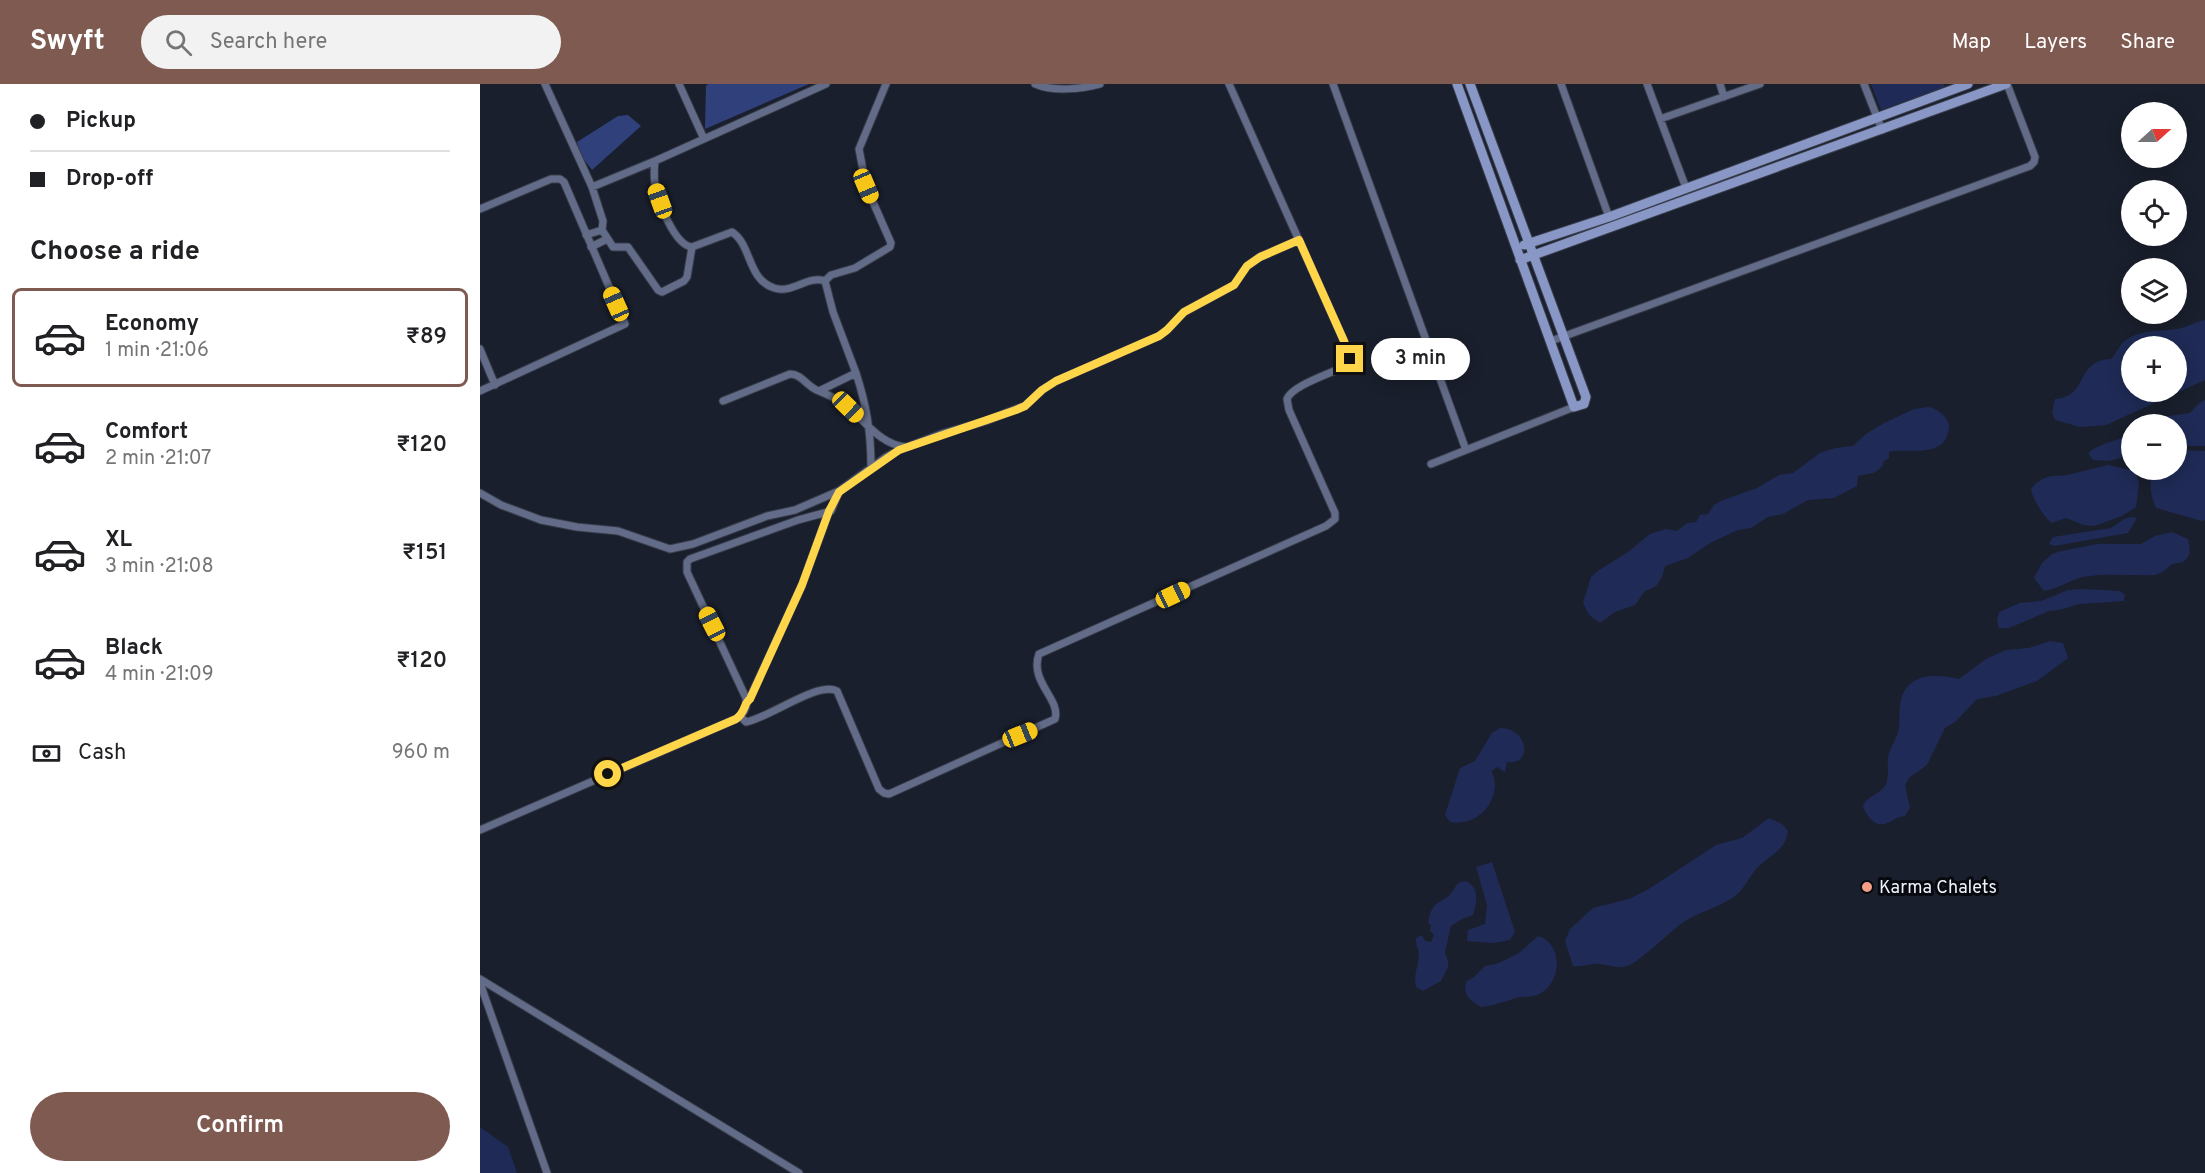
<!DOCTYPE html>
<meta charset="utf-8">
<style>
:root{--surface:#fff;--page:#f2f2f2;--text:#202124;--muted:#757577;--line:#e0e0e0;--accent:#7f5a50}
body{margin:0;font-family:Overpass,sans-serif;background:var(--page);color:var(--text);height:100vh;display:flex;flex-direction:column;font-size:22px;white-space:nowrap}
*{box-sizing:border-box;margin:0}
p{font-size:20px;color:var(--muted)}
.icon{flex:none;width:33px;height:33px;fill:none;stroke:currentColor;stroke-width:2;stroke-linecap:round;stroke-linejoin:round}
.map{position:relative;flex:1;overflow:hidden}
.side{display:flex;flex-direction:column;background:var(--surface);width:480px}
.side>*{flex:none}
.top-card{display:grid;align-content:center;height:132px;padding:0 30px;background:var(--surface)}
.needle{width:39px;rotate:69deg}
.buttons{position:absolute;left:1641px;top:18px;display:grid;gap:12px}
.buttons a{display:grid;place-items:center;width:66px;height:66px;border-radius:50%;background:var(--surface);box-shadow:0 3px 15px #0003;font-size:30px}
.end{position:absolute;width:27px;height:27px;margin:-14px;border:8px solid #ffd54a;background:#111;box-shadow:0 0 0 3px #111}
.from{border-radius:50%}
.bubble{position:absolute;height:42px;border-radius:21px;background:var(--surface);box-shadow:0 3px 15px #0003;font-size:20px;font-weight:600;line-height:42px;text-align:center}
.car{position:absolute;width:18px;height:36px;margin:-18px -9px;border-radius:8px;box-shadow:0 0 4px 2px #0007;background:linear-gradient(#f5c518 24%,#345 0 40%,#f5c518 0 76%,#345 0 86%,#f5c518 0)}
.top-card b{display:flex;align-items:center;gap:21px;height:57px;font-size:22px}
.top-card b+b{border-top:2px solid var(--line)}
.top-card i{width:15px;height:15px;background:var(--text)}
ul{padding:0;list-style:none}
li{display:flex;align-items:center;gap:18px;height:99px;margin:0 12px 9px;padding:0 18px;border:3px solid transparent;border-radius:9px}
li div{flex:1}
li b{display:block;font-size:22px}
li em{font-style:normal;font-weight:600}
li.selected{border-color:var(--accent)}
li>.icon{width:54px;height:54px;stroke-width:1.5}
h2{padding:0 30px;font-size:27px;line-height:72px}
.pay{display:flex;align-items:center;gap:15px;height:66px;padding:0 30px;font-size:22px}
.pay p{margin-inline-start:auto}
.primary-button{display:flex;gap:12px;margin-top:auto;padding:12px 30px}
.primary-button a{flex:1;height:69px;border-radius:36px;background:var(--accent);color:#fff;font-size:24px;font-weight:600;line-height:69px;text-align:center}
header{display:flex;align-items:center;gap:36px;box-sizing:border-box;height:84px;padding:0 30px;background:var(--accent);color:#fff}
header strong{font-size:28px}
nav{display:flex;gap:33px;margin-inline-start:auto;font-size:21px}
.search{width:420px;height:54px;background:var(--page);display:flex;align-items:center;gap:15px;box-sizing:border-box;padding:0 21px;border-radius:33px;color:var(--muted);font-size:22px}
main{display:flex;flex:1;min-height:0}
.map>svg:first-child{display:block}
.green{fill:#1f2b56;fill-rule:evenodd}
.water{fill:#30407b}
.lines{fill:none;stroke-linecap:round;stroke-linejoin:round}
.street-casing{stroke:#383d4a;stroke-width:9}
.secondary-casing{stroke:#383d4a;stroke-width:11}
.street{stroke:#626c88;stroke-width:7}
.secondary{stroke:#8897c5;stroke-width:9}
.route{stroke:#ffd54a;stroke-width:8}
.poi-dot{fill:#f39f85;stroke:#07090f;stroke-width:2}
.labels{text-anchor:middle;stroke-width:6;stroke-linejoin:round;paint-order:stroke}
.poi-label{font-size:18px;fill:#eef2fc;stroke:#07090f;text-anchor:start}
</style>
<header>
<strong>Swyft</strong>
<div class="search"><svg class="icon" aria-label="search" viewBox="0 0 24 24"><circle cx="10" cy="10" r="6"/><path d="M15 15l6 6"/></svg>Search here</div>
<nav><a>Map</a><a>Layers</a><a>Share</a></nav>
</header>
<main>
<section class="side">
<div class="top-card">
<b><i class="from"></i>Pickup</b>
<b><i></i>Drop-off</b>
</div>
<h2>Choose a ride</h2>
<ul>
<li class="selected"><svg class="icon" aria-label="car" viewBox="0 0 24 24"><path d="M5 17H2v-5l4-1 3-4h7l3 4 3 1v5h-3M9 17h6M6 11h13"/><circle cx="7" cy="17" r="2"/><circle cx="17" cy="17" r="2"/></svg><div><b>Economy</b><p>1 min · 21:06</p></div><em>₹89</em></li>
<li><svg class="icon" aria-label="car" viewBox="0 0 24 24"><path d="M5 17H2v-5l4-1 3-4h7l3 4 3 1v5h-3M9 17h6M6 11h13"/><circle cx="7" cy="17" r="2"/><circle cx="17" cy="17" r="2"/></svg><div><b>Comfort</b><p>2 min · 21:07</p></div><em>₹120</em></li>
<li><svg class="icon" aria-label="car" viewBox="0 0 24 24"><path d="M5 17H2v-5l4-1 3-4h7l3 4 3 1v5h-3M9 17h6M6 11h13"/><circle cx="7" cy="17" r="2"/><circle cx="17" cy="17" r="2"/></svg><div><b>XL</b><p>3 min · 21:08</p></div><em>₹151</em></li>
<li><svg class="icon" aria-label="car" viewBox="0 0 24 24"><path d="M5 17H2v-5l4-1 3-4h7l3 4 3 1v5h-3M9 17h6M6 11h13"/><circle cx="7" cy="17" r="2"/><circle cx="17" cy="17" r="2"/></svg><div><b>Black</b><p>4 min · 21:09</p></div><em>₹120</em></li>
</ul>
<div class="pay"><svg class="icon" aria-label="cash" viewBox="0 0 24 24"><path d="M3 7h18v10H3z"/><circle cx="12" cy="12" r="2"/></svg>Cash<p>960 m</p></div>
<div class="primary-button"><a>Confirm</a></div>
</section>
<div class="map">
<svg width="1725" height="1089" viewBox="0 0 1725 1089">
<rect width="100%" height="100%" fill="#1a1f2d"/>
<path class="green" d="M1391,0H1464L1465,3L1401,26Z
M1725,236V296L1626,341L1600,343L1575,336L1572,329L1575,315C1609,313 1595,276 1631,275C1637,269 1639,261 1646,256C1663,244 1684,248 1702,244C1710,242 1717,237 1725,236ZM1652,262H1696V308H1652Z
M1725,316V362H1697L1696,340H1670L1689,332L1710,329L1719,319Z
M1449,323C1459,326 1464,330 1469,340C1469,377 1430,363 1409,368V374L1403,378V381C1396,391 1389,389 1378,392L1377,402L1354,414L1328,416L1303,430L1288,433L1271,444L1258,446L1230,459L1208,474L1185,482L1182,493L1177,501L1173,504L1165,507L1155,521L1135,528L1120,539L1109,531L1103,519L1111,493L1119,486L1148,468L1170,450L1186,445L1197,447L1207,439L1216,438L1220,431L1228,430L1234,421L1241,417L1277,404L1299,391L1313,389L1340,369L1355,364L1373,362L1386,350L1404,339L1434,325Z
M1651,349V371L1630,377L1613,376L1608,369C1621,358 1637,358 1651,349Z
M1697,366L1725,367V436L1722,437L1676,424C1670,410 1669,400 1673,386H1696Z
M1628,381L1655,387L1659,399L1656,423L1642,432L1614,442L1604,441L1586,434L1571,439C1562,430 1554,417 1551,406C1555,396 1572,390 1583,392Z
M1651,433L1657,434L1648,449L1574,462L1569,460L1573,453L1631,444L1644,435Z
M1692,448L1708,455C1710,463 1712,472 1703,478C1701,479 1694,479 1693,480C1686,484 1685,488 1675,491C1653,492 1631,489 1609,492C1594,493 1581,504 1564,507L1554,494L1562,479L1572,470L1582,467L1617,460H1661L1675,452Z
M1603,505L1640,507L1645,511L1644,517L1599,520L1579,526L1569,527L1529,544H1519L1517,537L1519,528L1540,519L1561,517L1588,506Z
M1570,557L1583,559L1588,574L1557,597L1516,612L1497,615L1475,638L1465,644L1447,681L1429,694L1425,701L1430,724L1425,732C1415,733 1415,736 1407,739C1395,745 1386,731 1383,722C1388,710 1405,710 1407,696C1409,689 1407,681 1408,673C1410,664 1416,656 1418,648C1421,637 1418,626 1421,616C1428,588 1457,590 1479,595L1506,575L1526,566L1549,564Z
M1020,644C1049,644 1053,682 1027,678L1025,688L1017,683L1012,687C1013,692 1015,696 1015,701C1014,725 993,742 970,738L965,731L980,684L995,677L1012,649Z
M1289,734L1302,740L1308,747C1305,766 1293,769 1280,781C1270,790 1266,804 1254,813C1238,824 1217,828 1201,840C1188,849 1160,878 1147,882C1137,885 1130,881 1120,880C1113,879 1103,883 1093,882L1085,857L1090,845L1113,824L1149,815L1167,806L1224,769L1236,761L1262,754Z
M1012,778L1035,848L1030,856L1013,859L987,857L988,846L1005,840L1007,821L996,783Z
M986,797C1000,804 997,818 993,831L982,835L971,842L965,868L968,877V883L961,897L943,907L936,903C933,891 939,881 939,869C938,863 935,860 936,854L942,851L945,857L951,858L954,851L950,847L951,841L948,839C952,814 962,821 972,808C977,801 977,798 986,797Z
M1058,852C1083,860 1082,896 1061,909C1051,915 1042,911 1033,915C1022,918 1013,922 1001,923C990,916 981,910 987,897L994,893L1005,882L1019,879L1039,869Z
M0,1043L28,1063L37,1089H0Z"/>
<path class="water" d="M228,0H329L225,45L226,2Z
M148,31L161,42L112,86L100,70L97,58L138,32Z"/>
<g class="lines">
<defs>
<path id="street" d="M65,0L112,103
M199,0L224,55
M555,0C573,8 601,5 620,0
M853,0L986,366
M1081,0L1129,133
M1167,0L1206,104
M1240,0L1244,13
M1384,0L1402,46
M1180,35L1280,0
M175,77C174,85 174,93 175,101C178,117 194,161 212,163L252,148C272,161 267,195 294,204C313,210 327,191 345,197L351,191L375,184L410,163L411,159L386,102L379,65L406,0
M0,125L71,95H80L84,98L145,240L0,307
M106,151L122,146
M111,163L127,155
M212,163L207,193L204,197L182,208L178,206L148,163H133L122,146L123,137L112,103L175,77L346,0
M1071,257L1550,82L1554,78L1555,73L1527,0
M0,265L15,301
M376,289C387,323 391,349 391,384
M339,307C349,311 359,316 368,323C386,338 401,361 426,363
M243,317L310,290C322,290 327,303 339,307L376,289L353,228L345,197
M951,380L1094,323
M0,409L21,421L61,436L97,443L138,447L190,465L213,460L287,432L315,426L359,407
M266,618L270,614L322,501L349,427
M260,632L266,638C289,634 338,597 357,607L399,705L404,709L409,710L575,635C581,615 549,598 559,570L846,442L855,435V429L809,326L807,315C812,301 853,289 867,281L870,275L868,266L749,0
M0,746L256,635C264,630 268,624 266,614L207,488V478L210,475L318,436L351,427L359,407L406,373L419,366L464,349L506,337L536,325L545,322L562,306L576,297L679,252L687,246L704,228L754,201L767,182L780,173L819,156
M0,895L319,1089
M0,899L67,1089"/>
<path id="secondary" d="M977,0L1094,323L1104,320L1106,313L990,0
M1044,161L1129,133L1488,0
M1040,176L1526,0"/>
</defs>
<use href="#street" class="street-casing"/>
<use href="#secondary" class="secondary-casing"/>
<use href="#street" class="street"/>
<use href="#secondary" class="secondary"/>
</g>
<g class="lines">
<path class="route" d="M128,690L256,635C266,628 263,620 270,615L322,501L349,427L359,408L419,366L536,326L545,322L562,306L576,297L679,252L687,246L704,228L754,201L767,182L780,173L819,156L864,257L870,275"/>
</g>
<circle class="poi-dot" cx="1387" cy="803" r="6"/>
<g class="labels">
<g class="poi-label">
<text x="1399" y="809">Karma Chalets</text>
</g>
</g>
</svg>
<div class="buttons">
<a><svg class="needle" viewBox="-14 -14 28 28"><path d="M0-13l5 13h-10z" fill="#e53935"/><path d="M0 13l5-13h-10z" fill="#757577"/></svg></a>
<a><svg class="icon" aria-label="locate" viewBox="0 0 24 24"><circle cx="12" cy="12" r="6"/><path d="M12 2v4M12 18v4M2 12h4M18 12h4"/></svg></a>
<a><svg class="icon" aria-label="layers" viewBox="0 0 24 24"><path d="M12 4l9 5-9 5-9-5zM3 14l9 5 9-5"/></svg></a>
<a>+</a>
<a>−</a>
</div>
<i class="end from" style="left:128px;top:690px"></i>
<i class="end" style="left:870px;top:275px"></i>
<div class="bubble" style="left:891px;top:254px;width:99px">3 min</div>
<i class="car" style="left:386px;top:102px;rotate:157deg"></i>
<i class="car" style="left:180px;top:117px;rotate:340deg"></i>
<i class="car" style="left:136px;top:220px;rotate:336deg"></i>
<i class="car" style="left:368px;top:323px;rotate:134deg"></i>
<i class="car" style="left:693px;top:511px;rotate:65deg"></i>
<i class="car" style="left:232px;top:540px;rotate:333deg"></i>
<i class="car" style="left:540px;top:651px;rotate:68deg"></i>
</div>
</main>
